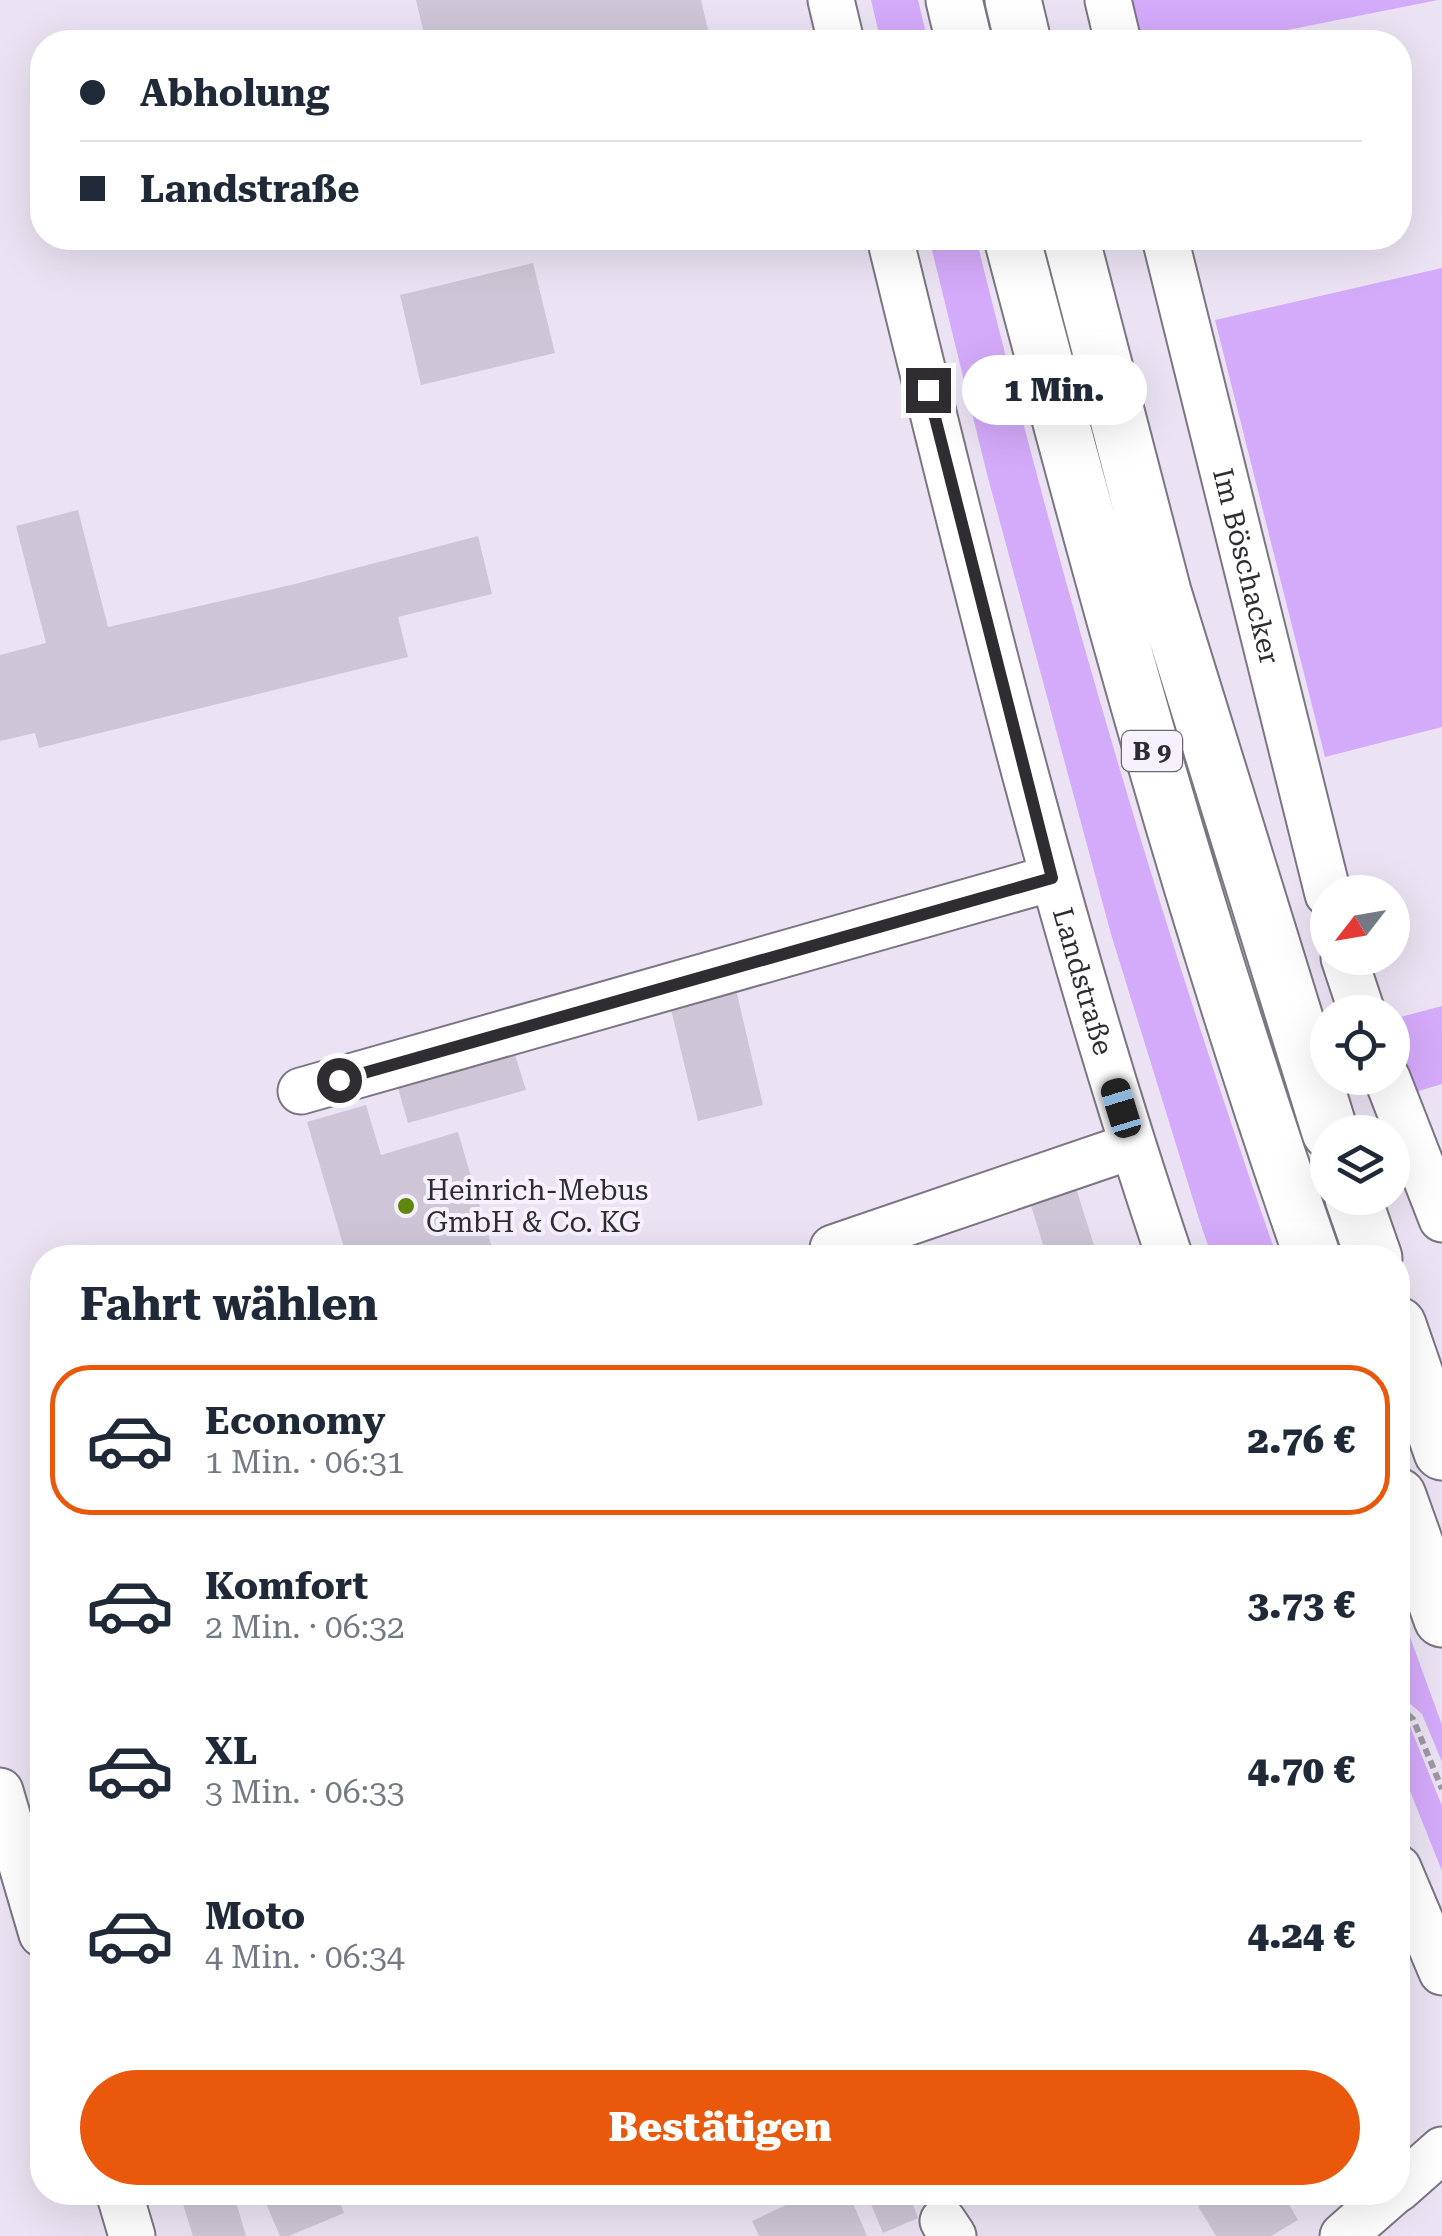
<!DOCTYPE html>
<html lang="de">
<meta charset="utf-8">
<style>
:root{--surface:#fff;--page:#f6f6f7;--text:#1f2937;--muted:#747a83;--line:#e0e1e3;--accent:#ea580c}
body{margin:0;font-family:"Roboto Serif",serif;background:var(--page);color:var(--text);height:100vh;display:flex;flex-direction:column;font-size:38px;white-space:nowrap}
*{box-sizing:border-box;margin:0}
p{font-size:32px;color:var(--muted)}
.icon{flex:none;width:55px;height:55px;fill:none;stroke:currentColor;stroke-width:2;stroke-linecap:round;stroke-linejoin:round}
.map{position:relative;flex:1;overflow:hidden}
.drawer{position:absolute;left:30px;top:1245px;width:1380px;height:960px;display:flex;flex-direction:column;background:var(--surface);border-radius:40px;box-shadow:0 10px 40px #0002}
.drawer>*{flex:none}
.top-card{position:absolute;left:30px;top:30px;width:1382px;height:220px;border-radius:40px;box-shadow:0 10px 40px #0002;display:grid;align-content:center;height:220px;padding:0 50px;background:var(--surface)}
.needle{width:65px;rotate:239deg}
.tools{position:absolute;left:1310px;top:875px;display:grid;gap:20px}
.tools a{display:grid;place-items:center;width:100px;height:100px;border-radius:50%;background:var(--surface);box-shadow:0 10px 40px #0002;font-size:50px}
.end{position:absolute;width:45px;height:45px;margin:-22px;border:12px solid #2f2c32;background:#fff;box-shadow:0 0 0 5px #fff}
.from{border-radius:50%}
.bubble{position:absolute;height:70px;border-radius:35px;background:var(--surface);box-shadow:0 10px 40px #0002;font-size:32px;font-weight:800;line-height:70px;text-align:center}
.car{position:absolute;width:30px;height:60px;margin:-30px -15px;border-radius:12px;box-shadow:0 0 8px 2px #0007;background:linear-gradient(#222 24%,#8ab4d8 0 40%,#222 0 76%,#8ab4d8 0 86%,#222 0)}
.top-card b{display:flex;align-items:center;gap:35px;height:95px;font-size:38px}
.top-card b+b{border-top:2px solid var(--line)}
.top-card i{width:25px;height:25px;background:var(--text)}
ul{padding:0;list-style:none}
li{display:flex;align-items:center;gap:30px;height:150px;margin:0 20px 15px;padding:0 30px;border:5px solid transparent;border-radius:40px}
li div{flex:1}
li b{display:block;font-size:38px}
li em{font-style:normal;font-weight:800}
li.current{border-color:var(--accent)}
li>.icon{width:90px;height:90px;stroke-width:1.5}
h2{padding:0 50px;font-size:45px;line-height:120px}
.cta{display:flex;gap:20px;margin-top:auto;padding:20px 50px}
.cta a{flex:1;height:115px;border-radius:60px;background:var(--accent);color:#fff;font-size:40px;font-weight:800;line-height:115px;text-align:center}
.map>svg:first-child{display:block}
.green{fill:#d4aafa}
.building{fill:#cec6d6}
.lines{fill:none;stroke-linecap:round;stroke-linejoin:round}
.minor-casing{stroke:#7c7583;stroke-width:49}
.highway-casing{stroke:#7c7583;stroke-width:59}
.path{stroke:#9e98a4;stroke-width:6;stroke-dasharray:8 5;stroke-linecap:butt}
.minor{stroke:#fff;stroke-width:45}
.highway{stroke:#fff;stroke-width:55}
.route{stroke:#2f2c32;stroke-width:12}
.poi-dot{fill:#5f860e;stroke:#f7f1fe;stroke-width:4}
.labels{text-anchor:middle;stroke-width:8;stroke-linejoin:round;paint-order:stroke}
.shield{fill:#f7f1fe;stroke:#6b676f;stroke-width:2.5}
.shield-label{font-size:25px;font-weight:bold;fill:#2f2c32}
.street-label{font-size:28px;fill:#2f2c32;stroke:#f7f1fe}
.poi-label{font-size:28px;fill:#2f2c32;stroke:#f7f1fe;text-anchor:start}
</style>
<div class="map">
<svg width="1442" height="2236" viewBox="0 0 1442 2236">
<rect width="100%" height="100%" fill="#ebe3f3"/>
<path class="green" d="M871,0H918L928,42H881Z
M1132,0H1438L1228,42H1140Z
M929,238H976C1061,582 1160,923 1277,1257H1212L1200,1222L1111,934L987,474Z
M1442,268V727L1325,757L1215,320Z
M1442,1006V1084L1412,1093L1393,1019Z
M1398,1604L1442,1725V1762L1422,1714L1401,1696L1398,1697Z
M1398,1717L1410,1726L1442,1806V1871L1398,1761Z"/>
<path class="building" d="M416,0H701L711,42H426Z
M533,263L555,353L421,385L400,295Z
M78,510L108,627L295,584L478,536L492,594L398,617L408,657L39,748L35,733L0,741V655L46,643L16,526Z
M734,981L763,1105L698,1121L668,997Z
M513,1048L526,1090L408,1123L396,1081Z
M366,1105L381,1155L458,1132L495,1258H347L307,1122Z
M1072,1175L1098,1258H1047L1026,1189Z
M179,2192H233L246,2236H193Z
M261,2192H336L344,2213L289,2236H280Z
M814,2192H848L867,2236H759L752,2221Z
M866,2192H908L918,2218L883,2233Z
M1219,2192H1282L1298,2220L1271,2236H1216L1198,2206Z"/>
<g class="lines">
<defs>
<g id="minor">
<path d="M831,0L841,42"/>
<path d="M1108,0L1118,42"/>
<path id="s1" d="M890,238C974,580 1057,924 1170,1258"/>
<path id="s2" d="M1165,238L1328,894"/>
<path d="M1344,958L1362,1012"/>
<path d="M1387,1078L1442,1219"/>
<path d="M301,1091L1052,878"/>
<path d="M836,1258L833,1248L1132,1146"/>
<path d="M0,1791L42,1934"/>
<path d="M1398,1868L1442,1972"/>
<path d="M1398,2189L1442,2150"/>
<path d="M119,2192L132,2236"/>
<path d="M943,2221L953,2236"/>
<path d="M1343,2236L1393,2192"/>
</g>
<path id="highway" d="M954,0L964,42
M1013,0L1023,42
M1012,238C1102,580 1195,923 1313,1258
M1071,238L1163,592L1330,1132
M1353,1198L1374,1258
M1398,1325L1442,1452
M1398,1496L1442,1619"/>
</defs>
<use href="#minor" class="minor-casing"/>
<use href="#highway" class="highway-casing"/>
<path class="path" d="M1398,1706L1413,1719L1442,1789"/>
<use href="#minor" class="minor"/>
<use href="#highway" class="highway"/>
</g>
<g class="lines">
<path class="route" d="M339,1080L1052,878L928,390"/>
</g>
<circle class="poi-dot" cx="406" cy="1206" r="10"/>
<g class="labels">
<rect class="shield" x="1122" y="731" width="60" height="40" rx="8"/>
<g class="shield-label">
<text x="1152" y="760">B 9</text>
</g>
<g class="street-label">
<text dy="10" stroke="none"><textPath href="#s2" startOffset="338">Im Böschacker</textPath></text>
<text dy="10" stroke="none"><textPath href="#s1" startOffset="768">Landstraße</textPath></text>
</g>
<g class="poi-label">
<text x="426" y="1200">Heinrich-Mebus<tspan x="426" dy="32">GmbH &amp; Co. KG</tspan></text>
</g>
</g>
</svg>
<div class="tools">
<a><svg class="needle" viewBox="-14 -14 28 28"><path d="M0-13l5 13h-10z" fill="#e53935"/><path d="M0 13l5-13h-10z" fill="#747a83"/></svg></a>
<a><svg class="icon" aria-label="locate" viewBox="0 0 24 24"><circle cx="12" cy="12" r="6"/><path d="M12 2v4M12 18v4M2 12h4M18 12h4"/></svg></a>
<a><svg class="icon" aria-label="layers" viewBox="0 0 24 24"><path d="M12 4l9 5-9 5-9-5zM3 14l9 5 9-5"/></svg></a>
</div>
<i class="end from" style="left:339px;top:1080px"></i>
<i class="end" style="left:928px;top:390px"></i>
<div class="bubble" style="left:962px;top:355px;width:185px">1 Min.</div>
<i class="car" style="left:1121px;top:1108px;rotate:343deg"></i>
<div class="top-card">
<b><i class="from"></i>Abholung</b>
<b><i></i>Landstraße</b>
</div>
<section class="drawer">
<h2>Fahrt wählen</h2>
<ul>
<li class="current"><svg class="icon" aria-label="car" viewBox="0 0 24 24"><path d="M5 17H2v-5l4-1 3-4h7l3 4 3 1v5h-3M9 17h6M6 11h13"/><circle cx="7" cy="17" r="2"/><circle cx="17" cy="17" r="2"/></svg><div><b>Economy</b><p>1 Min. · 06:31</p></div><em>2.76 €</em></li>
<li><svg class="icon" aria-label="car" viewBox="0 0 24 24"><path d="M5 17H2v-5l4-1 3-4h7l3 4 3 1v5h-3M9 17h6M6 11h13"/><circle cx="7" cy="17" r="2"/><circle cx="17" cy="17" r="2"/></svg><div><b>Komfort</b><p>2 Min. · 06:32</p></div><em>3.73 €</em></li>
<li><svg class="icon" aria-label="car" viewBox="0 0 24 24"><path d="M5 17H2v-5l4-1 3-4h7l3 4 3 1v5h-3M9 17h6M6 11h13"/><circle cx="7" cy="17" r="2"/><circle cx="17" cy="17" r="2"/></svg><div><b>XL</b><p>3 Min. · 06:33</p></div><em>4.70 €</em></li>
<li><svg class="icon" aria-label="car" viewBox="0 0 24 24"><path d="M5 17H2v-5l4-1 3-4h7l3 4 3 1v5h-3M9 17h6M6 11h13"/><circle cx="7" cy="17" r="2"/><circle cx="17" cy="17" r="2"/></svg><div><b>Moto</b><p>4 Min. · 06:34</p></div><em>4.24 €</em></li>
</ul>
<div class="cta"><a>Bestätigen</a></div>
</section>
</div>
